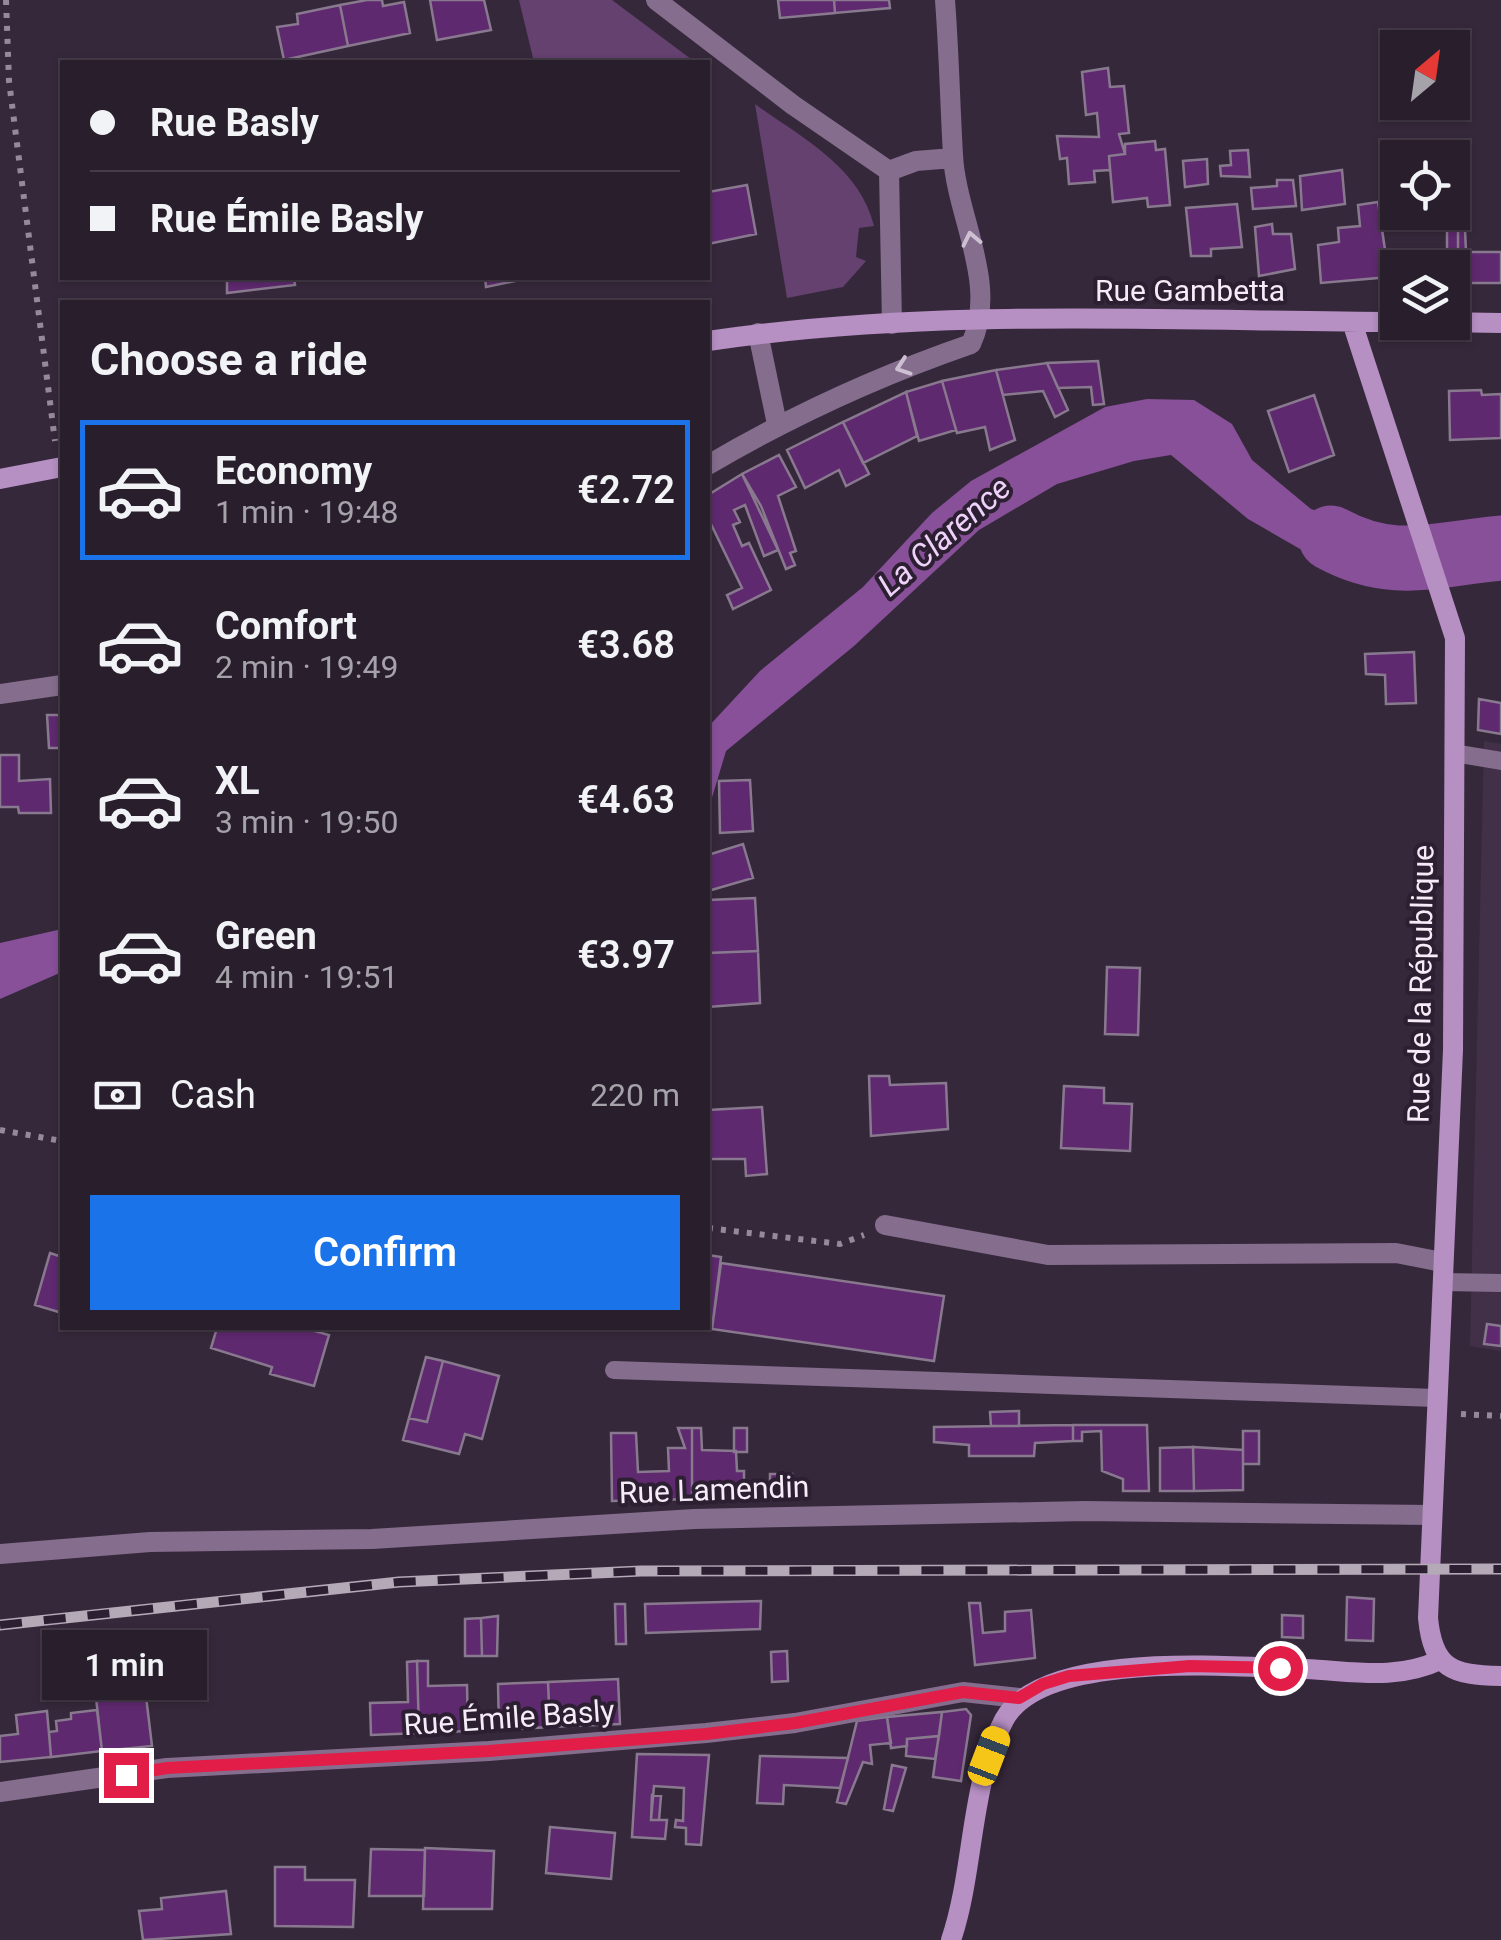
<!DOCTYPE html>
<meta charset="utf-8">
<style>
:root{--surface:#281e2c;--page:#302734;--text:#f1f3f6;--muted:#a5a2a9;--line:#443c48;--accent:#1a73e8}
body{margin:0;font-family:Roboto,sans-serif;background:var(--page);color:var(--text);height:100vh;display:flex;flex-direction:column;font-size:38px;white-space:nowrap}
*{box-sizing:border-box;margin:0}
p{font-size:32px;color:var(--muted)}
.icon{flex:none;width:55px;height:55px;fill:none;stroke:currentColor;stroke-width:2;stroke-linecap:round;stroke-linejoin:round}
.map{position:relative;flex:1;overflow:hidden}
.details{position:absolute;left:60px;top:300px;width:650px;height:1030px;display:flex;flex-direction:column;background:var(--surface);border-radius:0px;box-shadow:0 2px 8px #0004,0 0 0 2px var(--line)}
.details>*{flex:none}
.hud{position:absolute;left:60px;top:60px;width:650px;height:220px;border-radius:0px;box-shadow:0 2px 8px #0004,0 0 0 2px var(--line);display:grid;align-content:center;height:220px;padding:0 30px;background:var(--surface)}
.needle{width:65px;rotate:29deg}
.buttons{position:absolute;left:1380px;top:30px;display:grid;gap:20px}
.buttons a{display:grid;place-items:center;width:90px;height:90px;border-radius:0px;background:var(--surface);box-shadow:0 2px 8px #0004,0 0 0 2px var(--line);font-size:50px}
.end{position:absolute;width:45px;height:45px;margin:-22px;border:12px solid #e11d48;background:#fff;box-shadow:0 0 0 5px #fff}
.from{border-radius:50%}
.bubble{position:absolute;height:70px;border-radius:0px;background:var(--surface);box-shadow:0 2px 8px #0004,0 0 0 2px var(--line);font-size:32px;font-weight:600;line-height:70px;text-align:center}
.car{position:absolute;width:30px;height:60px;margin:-30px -15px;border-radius:12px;box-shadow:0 0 8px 2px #0007;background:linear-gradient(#f5c518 24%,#345 0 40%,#f5c518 0 76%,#345 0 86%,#f5c518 0)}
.hud b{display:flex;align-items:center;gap:35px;height:95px;font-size:38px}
.hud b+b{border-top:2px solid var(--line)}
.hud i{width:25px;height:25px;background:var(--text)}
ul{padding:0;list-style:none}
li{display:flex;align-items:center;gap:30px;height:140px;margin:0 20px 15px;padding:0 10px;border:5px solid transparent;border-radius:0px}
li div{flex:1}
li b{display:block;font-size:38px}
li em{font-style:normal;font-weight:600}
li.active{border-color:var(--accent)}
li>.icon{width:90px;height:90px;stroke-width:1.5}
h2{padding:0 30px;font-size:45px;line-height:120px}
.pay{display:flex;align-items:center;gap:25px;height:110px;padding:0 30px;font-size:38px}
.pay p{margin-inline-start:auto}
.primary-button{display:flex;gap:20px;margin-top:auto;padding:20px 30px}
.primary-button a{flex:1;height:115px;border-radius:0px;background:var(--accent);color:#fff;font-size:40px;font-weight:600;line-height:115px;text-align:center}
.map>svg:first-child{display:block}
.built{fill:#423049}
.green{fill:#64416f}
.water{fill:#875099}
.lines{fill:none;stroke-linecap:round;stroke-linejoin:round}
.river{stroke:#875099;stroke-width:65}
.building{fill:#5f296f;stroke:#89798f;stroke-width:2.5}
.path{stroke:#958a99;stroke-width:6;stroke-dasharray:5 8;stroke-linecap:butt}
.lane{stroke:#856d8d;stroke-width:18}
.street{stroke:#856d8d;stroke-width:20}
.secondary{stroke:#b68fc3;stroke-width:20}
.rail-casing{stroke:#b4a9b7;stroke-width:11}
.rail{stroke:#2c1f31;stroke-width:8;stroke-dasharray:22;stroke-linecap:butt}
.oneway{stroke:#cec0d3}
.route{stroke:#e11d48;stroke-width:12}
.labels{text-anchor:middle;stroke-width:8;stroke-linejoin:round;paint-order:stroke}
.street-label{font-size:30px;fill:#f5ecf8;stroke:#2c1f31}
.water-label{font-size:32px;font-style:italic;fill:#efd2fa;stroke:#2c1f31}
</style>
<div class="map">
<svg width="1501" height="1940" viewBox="0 0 1501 1940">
<rect width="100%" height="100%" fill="#36283b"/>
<path class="built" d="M1484,741L1501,744V1351L1470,1346Z"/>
<path class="green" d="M519,0H612L695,62H534Z
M755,104C802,138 860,167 874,226L859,228L856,257L866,261L843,287L787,298Z"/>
<path class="water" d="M1147,399L1194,400L1232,424L1252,460L1311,509L1410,543L1424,589L1335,569L1248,519L1171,455L1134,461L1057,484L979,530L854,646L726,751L708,811V727L760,671L863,587L932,513L971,481L1105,407Z
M1501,528V566L1450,578L1437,540Z
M62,929V972L0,999V943Z"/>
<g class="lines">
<path class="river" d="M1331,538C1393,572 1434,554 1501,548"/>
</g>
<path class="building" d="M367,0H382L383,6L404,2L410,33L348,46L340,5Z
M430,0H484L491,30L437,40Z
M778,0H834L835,13L780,18Z
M834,0H889L890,8L835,13Z
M340,5L348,46L284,60L277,27L298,24L297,14Z
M1108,68L1110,87L1124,86L1129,133L1119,134L1125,154L1109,156L1110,170L1094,171L1095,182L1069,184L1067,158L1060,159L1057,136L1099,137L1097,113L1086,115L1082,72Z
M1155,141L1156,150L1165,149L1170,205L1148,207L1147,198L1113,202L1109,156L1125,154V144Z
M1248,150L1250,177L1221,176L1220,166L1231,165L1230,151Z
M1207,159L1208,184L1185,187L1183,161Z
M1342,170L1345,204L1302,210L1300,176Z
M1277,180H1293L1296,206L1253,209L1251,188L1277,186Z
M747,185L756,234L708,244V192Z
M1378,202L1389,277L1321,283L1318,245L1339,242L1338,228L1360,226L1358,205Z
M1237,204L1242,247L1211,249V256H1191L1186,208Z
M1272,224L1273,234H1291L1295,269L1259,276L1255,227Z
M1447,227L1458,228V283H1452V268H1398L1395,284L1397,252L1447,253Z
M1458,228L1465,229L1466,252H1501V283H1458Z
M227,278H294L295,285L227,293Z
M485,278H530L486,287Z
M1098,361L1104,404L1093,405L1091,387L1058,388L1047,363Z
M1047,363L1068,410L1055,417L1043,391L1003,395L996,370Z
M996,370L1015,440L990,450L985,427L957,433L942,381Z
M942,381L956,430L919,441L906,392Z
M1481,390L1482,395L1501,394V438L1450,440L1449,391Z
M906,392L917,436L863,463L843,422Z
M1314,395L1334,455L1289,472L1268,411Z
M843,422L869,474L846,486L839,470L805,488L787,450Z
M779,455L796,487L778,496L796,551L790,553L795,565L786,569L761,506L742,474Z
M742,474L778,550L764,556L745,505L734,510L740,522L733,525L742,546L749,543L771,590L733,609L727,595L742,588L708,518V495Z
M1414,652L1416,703L1386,704L1385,675L1366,674L1365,654Z
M1479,699L1501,703V734L1478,730Z
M47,715H62V748H49Z
M0,755H19V781L50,779L51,813H19L18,807H0Z
M750,780L753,831L720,833L719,781Z
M743,844L753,878L708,891V855Z
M755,898L758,951L708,953V900Z
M758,951L760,1003L708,1007V953Z
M1107,967L1140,968L1138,1035L1105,1034Z
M869,1076H889L890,1085L946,1083L948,1129L871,1136Z
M1064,1086L1104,1088V1103L1132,1104L1130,1151L1061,1148Z
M762,1107L767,1174L746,1176L745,1159H708V1110Z
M50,1253L62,1257V1313L35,1305Z
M708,1255L721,1257L712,1329L704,1328H708Z
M721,1263L944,1296L934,1361L712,1329Z
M1487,1324L1501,1326V1346L1484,1344Z
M217,1328H304L329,1335L314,1386L270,1374L272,1367L211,1348Z
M426,1357L443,1361L427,1422L409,1418Z
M443,1361L499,1376L482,1439L465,1434L459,1454L403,1440L409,1418L427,1422Z
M1019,1411V1426H991L990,1412Z
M1073,1425V1441L1035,1443L1034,1456H969V1445L934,1442V1427Z
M1073,1425H1147L1149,1491H1123V1479L1102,1471L1101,1431L1082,1432V1441H1073Z
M678,1428H692V1499L612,1501L611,1433H636L638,1472L669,1471L668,1448H685Z
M692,1428H701L702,1450L736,1451L737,1471H744V1499H692Z
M734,1428H747V1452H734Z
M1243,1431H1259V1464H1243Z
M1193,1447L1194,1491H1160V1448Z
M1193,1447L1243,1450V1490L1194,1491Z
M770,1474H792L791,1499H754V1489H770Z
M1347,1597L1374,1599L1373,1641L1346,1640Z
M761,1601L760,1629L646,1633L645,1604Z
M969,1603H980L983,1633L1005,1631V1612L1031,1610L1035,1658L975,1665Z
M615,1604H625L626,1644H616Z
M1282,1615L1303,1616V1638L1282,1637Z
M498,1616L497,1656H482L481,1618Z
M481,1618L482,1656H465V1619Z
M787,1651L788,1681L772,1682L771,1652Z
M417,1661L419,1733L371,1735L370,1703L408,1702L407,1662Z
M417,1661H428V1686L467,1685L468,1731L419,1733Z
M143,1674L145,1688L129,1691L127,1676Z
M127,1676L129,1691L145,1688L152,1746L102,1751L94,1680Z
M618,1679L620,1724L550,1727L548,1682Z
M548,1682L550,1727L499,1730L498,1684Z
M966,1709L971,1715L961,1781L933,1777L942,1712Z
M97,1710L102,1751L51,1757L49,1732L57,1731L56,1721L71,1719V1713Z
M47,1711L51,1757L0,1762V1736L18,1734L16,1715Z
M942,1712L939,1736L907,1739V1746L891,1748L887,1717Z
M887,1717L891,1743L870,1745L872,1764L863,1762L846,1804L837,1802L857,1721Z
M939,1736L935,1759L906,1756L907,1739Z
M637,1754L709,1755L701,1845L686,1844V1828L675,1827L676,1820L683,1821L684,1788L654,1786L651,1820H667L665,1839L632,1837Z
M760,1756L848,1758L840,1788L784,1785L783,1804L757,1803Z
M892,1765L906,1768L893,1811L884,1809Z
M652,1795L661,1796L659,1820H651Z
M550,1827L615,1833L611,1879L546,1873Z
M425,1848L494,1851L492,1909H423Z
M371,1849L425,1850L424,1896H369Z
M275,1867H305V1880H355L353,1927L275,1926Z
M226,1891L231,1934L143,1940L139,1911L162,1909L161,1898Z"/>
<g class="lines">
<path class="path" d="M6,0L9,81L55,441
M0,1130L62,1141
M708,1228L840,1244L864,1235
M1461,1414L1501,1416"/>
<path class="lane" d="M1454,753L1501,761
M1442,1282L1501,1283
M614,1370L1436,1398"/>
<path class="street" d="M656,0L793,105L889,171
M889,171L892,324
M889,171L916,161L953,158
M758,333L777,424
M708,465C793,415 878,376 971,344C999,284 956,216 953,155C950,103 949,52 945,0
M0,694L62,685
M885,1225L1048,1255L1396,1253L1442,1262
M0,1554L150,1542L372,1539L694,1519L1084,1511L1432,1515
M0,1792L167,1768L489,1751L706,1733L795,1723L963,1692L1019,1698"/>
<path class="secondary" d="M1352,322L1455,638L1453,1050L1428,1618C1433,1669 1452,1675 1501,1676
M1440,322L1501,323
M708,341C934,307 1169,321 1398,322
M0,479L62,467
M951,1940C975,1869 969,1786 1004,1720C1042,1649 1233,1667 1306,1669C1352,1671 1396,1681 1440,1660"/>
<defs>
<path id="rail" d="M0,1625L399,1582L641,1571L1501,1569"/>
</defs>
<use href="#rail" class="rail-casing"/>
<use href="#rail" class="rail"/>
</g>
<defs><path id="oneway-chevron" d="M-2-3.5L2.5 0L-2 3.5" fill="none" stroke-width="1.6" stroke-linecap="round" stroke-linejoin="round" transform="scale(2.5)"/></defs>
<g class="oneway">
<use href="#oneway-chevron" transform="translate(971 239) rotate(-102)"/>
<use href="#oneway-chevron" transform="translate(903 367) rotate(161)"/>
</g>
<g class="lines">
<path class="route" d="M126,1775L167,1768L489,1751L706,1734L795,1723L963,1692L1019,1698L1043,1684L1069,1676L1190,1666L1280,1668"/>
</g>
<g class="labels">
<g class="street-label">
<text x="1190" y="301">Rue Gambetta</text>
<text transform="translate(1421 984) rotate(-89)" y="10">Rue de la République</text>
<text transform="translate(714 1490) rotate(-2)" y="10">Rue Lamendin</text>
<text transform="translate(509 1718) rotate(-4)" y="10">Rue Émile Basly</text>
</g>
<g class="water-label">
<text transform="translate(944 536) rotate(-41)" y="11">La Clarence</text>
</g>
</g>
</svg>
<div class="buttons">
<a><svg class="needle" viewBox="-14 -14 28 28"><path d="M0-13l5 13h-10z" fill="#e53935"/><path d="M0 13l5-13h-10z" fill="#a5a2a9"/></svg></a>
<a><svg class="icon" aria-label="locate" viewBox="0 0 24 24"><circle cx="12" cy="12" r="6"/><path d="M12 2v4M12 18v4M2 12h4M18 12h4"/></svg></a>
<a><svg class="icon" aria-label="layers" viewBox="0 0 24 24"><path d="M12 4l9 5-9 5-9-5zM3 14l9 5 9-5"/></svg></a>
</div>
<i class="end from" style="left:1280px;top:1668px"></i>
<i class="end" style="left:126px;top:1775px"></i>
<div class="bubble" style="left:42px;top:1630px;width:165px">1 min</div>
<i class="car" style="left:989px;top:1756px;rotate:21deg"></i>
<div class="hud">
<b><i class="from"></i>Rue Basly</b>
<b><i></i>Rue Émile Basly</b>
</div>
<section class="details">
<h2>Choose a ride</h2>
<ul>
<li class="active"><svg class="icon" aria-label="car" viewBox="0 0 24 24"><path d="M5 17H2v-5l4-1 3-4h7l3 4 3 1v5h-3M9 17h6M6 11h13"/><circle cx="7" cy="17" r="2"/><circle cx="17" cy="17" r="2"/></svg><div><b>Economy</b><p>1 min · 19:48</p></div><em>€2.72</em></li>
<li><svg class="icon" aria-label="car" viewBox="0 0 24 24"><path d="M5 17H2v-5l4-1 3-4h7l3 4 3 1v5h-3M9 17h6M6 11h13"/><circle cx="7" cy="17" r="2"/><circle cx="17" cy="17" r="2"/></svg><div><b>Comfort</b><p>2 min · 19:49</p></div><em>€3.68</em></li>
<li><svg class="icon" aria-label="car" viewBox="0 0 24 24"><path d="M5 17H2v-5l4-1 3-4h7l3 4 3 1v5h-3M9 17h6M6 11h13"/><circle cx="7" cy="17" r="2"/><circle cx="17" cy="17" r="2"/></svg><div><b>XL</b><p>3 min · 19:50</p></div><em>€4.63</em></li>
<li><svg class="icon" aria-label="car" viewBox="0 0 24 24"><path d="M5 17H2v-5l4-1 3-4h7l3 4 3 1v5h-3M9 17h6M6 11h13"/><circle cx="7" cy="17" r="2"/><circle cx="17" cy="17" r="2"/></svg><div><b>Green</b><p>4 min · 19:51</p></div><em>€3.97</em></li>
</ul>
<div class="pay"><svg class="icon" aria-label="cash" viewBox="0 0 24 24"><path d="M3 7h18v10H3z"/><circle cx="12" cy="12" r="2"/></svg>Cash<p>220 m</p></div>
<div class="primary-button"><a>Confirm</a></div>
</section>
</div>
